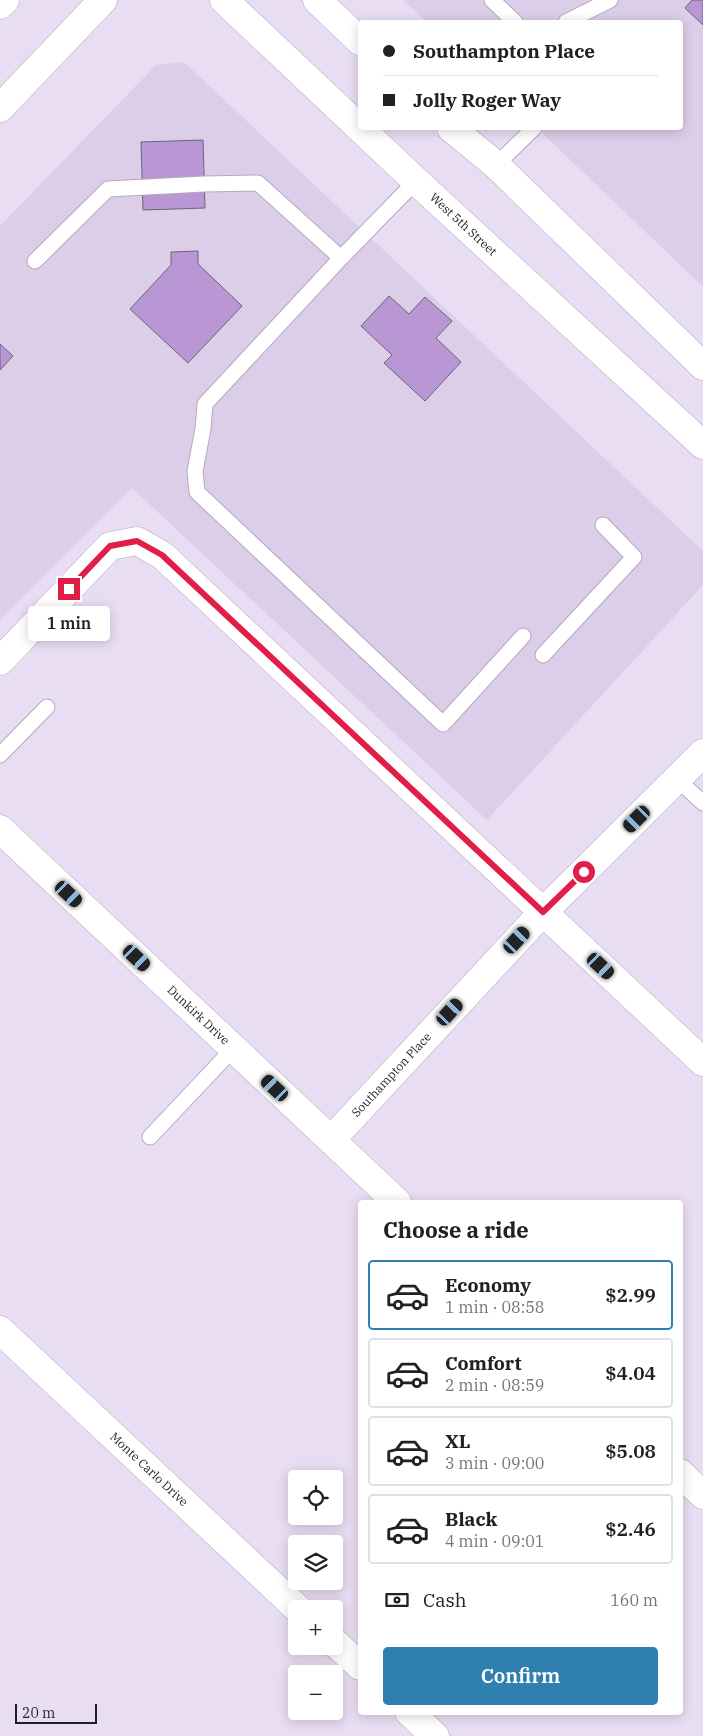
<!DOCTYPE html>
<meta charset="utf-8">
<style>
:root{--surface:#fff;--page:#f2f2f2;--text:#202124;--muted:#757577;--line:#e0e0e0;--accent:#307fb1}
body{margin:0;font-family:"IBM Plex Serif",serif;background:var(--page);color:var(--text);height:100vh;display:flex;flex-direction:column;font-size:19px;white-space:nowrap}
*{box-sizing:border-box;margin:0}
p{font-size:16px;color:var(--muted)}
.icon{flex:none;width:28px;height:28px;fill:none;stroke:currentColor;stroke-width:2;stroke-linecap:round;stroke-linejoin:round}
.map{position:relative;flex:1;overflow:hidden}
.side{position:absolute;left:358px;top:1200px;width:325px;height:515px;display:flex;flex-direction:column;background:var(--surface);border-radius:5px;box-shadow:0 2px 12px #0003}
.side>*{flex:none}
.top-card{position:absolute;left:358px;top:20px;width:325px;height:110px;border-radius:5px;box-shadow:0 2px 12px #0003;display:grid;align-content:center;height:110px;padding:0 25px;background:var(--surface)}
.tools{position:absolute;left:288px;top:1470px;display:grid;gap:10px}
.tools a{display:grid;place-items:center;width:55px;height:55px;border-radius:5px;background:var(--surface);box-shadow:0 2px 12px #0003;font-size:25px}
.scale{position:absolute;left:15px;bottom:12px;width:82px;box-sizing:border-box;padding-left:5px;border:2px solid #231e26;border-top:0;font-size:14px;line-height:18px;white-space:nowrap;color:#231e26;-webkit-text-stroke:4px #e9ddf3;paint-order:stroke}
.end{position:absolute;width:22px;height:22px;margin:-11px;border:6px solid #e11d48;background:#fff;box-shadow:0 0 0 2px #fff}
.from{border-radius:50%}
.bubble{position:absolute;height:35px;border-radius:5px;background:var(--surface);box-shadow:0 2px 12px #0003;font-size:16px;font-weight:600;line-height:35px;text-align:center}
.car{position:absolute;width:15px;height:30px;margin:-15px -8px;border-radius:6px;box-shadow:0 0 4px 1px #0007;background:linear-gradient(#222 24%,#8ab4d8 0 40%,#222 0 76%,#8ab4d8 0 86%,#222 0)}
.top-card b{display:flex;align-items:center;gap:18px;height:48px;font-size:19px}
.top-card b+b{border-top:1px solid var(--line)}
.top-card i{width:12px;height:12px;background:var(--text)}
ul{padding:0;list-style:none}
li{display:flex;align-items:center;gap:15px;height:70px;margin:0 10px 8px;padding:0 15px;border:2px solid var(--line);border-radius:5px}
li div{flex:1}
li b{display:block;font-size:19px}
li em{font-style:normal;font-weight:600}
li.selected{border-color:var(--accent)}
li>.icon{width:45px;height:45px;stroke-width:1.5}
h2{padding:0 25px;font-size:22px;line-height:60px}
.pay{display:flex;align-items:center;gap:12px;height:55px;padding:0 25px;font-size:19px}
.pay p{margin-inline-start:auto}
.button{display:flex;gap:10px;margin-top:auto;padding:10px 25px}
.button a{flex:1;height:58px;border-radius:5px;background:var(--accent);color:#fff;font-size:20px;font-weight:600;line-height:58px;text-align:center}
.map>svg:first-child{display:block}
.built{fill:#dccde8}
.building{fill:#b997d4;stroke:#6e6476}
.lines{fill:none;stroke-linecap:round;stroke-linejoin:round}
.service-casing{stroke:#b4a9bd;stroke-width:17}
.minor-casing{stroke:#b4a9bd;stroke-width:29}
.secondary-casing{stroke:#b4a9bd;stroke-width:29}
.service{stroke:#fff;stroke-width:15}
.minor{stroke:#fff;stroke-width:28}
.secondary{stroke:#fff;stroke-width:28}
.route{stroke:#e11d48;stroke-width:6}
.labels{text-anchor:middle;stroke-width:5;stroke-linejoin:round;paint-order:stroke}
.street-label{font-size:12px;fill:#231e26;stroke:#e9ddf3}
</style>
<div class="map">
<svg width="703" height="1736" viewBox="0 0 703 1736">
<rect width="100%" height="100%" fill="#e9ddf3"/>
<path class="built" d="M403,0H703V287L537,128H680V22H427Z
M184,62L703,551V585L487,820L132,488L0,620V226L156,65Z"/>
<path class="building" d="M692,0H703V25L685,8Z
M203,140L205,208L143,210L141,142Z
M198,251V264L242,306L188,363L130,309L171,265V252Z
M389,296L409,314L425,297L452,321L436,338L461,362L425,401L384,363L392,355L361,326Z
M0,344L13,356L0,370Z"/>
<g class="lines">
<defs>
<path id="service" d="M492,0L515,22
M566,22L610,0
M496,165L534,128
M416,181L341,258L205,404L203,429L195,471L197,492L443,724L523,636
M35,261L108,189L204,184L258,183L341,258
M543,655L634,557L603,525
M0,755L47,707
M678,780L703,803
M150,1137L233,1049"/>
<g id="minor">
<path d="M0,661L110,546L137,541L162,555L703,1062"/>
<path id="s1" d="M0,829L397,1202"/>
<path id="s2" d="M331,1140L543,912L703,753"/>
<path id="s3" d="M0,1330L298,1609"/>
<path d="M680,1473L703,1495"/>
<path d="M334,1642L360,1666"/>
<path d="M409,1712L435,1736"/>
</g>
<g id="secondary">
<path id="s4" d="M224,0L416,181L703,445"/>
<path d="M317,0L360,41"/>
<path d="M0,5L5,0"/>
<path d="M0,108L103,0"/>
<path d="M451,128L496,165L703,366"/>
</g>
</defs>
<use href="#service" class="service-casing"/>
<use href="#minor" class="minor-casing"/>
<use href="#secondary" class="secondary-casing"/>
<use href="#service" class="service"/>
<use href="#minor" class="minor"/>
<use href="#secondary" class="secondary"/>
</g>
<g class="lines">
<path class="route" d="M69,589L110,546L137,541L162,555L543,912L584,872"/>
</g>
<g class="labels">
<g class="street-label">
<text dy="4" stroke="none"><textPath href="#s4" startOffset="328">West 5th Street</textPath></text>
<text dy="4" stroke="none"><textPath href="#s1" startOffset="272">Dunkirk Drive</textPath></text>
<text dy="4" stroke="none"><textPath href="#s2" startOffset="89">Southampton Place</textPath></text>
<text dy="4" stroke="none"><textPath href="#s3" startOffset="204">Monte Carlo Drive</textPath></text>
</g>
</g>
</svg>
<div class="tools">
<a><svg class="icon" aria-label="locate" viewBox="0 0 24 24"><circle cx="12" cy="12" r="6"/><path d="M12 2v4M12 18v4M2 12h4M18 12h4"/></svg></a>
<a><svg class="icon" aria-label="layers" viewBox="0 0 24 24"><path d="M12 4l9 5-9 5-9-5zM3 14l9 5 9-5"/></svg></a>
<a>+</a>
<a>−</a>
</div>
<div class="scale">20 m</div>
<i class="end from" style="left:584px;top:872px"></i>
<i class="end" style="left:69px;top:589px"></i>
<div class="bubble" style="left:28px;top:606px;width:82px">1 min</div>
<i class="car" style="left:637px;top:819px;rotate:225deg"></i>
<i class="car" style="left:69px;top:894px;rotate:133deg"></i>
<i class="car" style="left:517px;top:940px;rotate:43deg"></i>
<i class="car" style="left:137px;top:958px;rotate:133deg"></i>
<i class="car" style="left:601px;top:966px;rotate:133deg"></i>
<i class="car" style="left:450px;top:1012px;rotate:43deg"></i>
<i class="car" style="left:275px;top:1088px;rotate:313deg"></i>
<div class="top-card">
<b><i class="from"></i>Southampton Place</b>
<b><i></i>Jolly Roger Way</b>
</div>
<section class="side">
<h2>Choose a ride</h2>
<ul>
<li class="selected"><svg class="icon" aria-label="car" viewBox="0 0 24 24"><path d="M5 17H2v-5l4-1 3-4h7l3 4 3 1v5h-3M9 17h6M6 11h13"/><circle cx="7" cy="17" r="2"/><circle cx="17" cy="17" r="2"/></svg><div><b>Economy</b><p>1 min · 08:58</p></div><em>$2.99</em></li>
<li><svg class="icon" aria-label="car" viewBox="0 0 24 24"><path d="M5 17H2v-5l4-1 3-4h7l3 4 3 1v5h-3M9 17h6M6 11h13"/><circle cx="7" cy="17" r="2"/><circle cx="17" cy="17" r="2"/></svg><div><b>Comfort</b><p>2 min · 08:59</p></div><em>$4.04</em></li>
<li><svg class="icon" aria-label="car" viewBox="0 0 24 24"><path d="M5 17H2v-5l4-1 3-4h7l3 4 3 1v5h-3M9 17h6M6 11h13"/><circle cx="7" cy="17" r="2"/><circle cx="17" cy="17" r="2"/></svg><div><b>XL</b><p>3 min · 09:00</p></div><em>$5.08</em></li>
<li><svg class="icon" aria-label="car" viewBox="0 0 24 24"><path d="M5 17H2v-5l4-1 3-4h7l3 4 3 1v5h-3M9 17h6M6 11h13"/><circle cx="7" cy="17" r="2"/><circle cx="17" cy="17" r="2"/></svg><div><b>Black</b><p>4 min · 09:01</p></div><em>$2.46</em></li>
</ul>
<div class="pay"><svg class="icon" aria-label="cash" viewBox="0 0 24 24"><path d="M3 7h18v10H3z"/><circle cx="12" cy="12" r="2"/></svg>Cash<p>160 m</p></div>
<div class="button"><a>Confirm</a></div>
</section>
</div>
